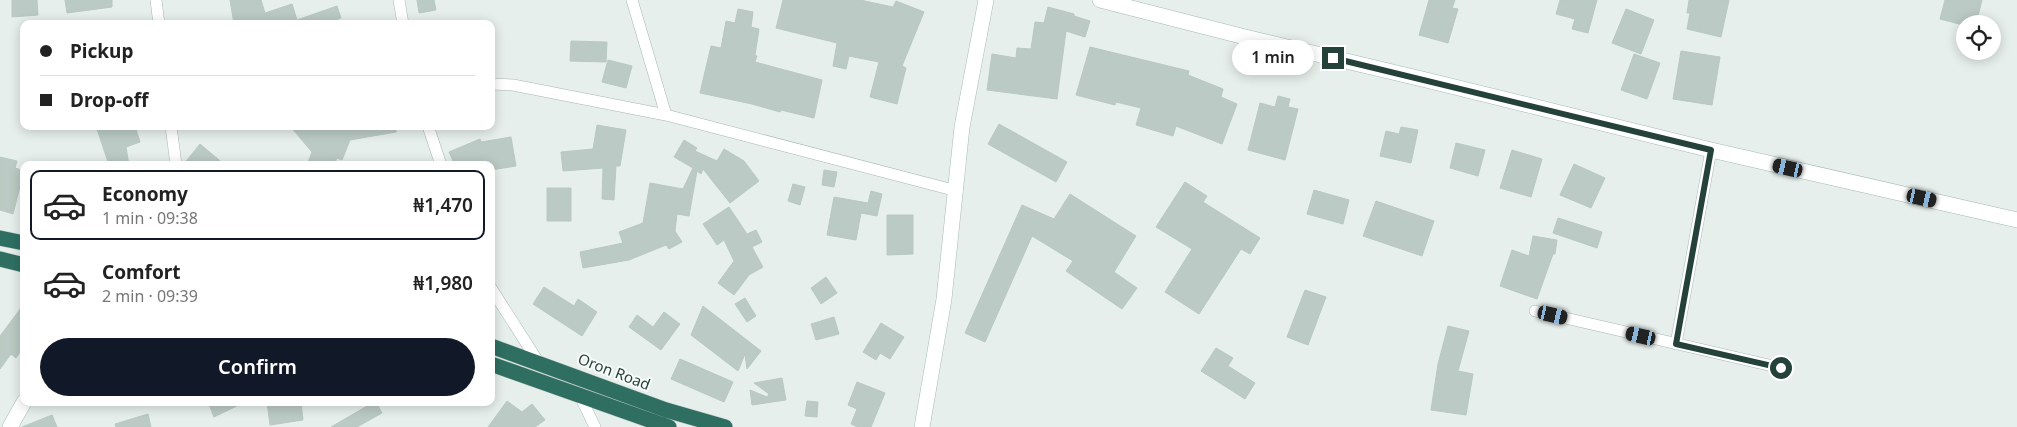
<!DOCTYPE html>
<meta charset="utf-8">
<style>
:root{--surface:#fff;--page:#f2f2f2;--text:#222;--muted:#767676;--line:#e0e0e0;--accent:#111827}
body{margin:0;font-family:"Noto Sans",sans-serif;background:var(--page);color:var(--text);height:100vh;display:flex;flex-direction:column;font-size:19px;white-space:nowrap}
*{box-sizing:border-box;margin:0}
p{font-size:16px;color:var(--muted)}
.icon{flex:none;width:28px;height:28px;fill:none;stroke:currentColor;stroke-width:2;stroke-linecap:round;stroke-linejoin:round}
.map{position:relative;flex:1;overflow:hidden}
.sheet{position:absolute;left:20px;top:161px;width:475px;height:245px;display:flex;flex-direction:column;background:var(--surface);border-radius:10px;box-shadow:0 2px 12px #0003}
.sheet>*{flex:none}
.hud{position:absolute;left:20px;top:20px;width:475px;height:110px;border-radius:10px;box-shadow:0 2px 12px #0003;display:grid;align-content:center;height:110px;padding:0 20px;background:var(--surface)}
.controls{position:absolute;left:1956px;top:15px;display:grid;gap:10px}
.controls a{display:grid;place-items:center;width:45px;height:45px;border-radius:50%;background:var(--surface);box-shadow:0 2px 12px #0003;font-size:25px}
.end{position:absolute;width:22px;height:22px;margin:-11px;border:6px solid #24423a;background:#fff;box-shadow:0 0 0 2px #fff}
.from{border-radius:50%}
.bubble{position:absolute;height:35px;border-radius:18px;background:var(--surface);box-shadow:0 2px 12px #0003;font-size:16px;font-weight:600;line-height:35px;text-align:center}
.car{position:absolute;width:15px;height:30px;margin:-15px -8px;border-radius:6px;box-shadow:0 0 4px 1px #0007;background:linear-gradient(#222 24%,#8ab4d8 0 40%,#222 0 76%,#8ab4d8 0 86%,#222 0)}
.hud b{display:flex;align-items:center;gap:18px;height:48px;font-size:19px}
.hud b+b{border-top:1px solid var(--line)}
.hud i{width:12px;height:12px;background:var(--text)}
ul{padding:9px 0 0;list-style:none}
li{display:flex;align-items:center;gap:15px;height:70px;margin:0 10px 8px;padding:0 10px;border:2px solid transparent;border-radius:10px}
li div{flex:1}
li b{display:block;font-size:19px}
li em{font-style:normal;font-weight:600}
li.active{border-color:var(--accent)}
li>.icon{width:45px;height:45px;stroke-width:1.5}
.primary-button{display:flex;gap:10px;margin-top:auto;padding:10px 20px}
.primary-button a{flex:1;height:58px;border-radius:30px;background:var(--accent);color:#fff;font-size:20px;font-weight:600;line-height:58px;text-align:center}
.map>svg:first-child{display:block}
.building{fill:#bbcac4;stroke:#b8c9c2}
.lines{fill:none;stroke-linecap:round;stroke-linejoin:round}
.street-casing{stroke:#a8b8b2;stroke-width:12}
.secondary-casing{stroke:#a4bbb3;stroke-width:16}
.highway-casing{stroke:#c2cac8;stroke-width:16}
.street{stroke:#fff;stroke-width:11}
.secondary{stroke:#fff;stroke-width:15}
.highway{stroke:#2f6f62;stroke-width:15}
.route{stroke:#24423a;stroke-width:6}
.labels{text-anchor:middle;stroke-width:4;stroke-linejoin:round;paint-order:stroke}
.street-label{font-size:15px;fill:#24423a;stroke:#f7fbf9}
</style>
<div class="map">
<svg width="2017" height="427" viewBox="0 0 2017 427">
<rect width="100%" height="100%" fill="#e6efeb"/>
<path class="building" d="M12,0H37L38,15L12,17Z
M65,0H112V7L67,13Z
M230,0H261L265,13L292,4L297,20L337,6L341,18L325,24H234Z
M417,0H434L436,10L419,13Z
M783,0H860L893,7L896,1L924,12L902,66L906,68L897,104L870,97L879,62L849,56L846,69L833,66L837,43L776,28Z
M1429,0H1455L1452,8L1458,9L1448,43L1419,35Z
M1560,0H1597L1588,33L1572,29L1575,19L1556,14Z
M1689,0H1729L1721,37L1687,29L1690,13H1687Z
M1945,0H1982L1976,24H1959L1940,19Z
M1048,7L1074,14V16L1090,21L1085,37L1066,31L1057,99L987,90L992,54L1016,58L1017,48L1031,49L1035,22L1044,23Z
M738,9L753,12L751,27L759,29L755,55L757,56L755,62L822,80L814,118L781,110L780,112L752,104L700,93L711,46L721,48L726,21L735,23Z
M1626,9L1654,20L1641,54L1612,43Z
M571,41L607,42L606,62L570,61Z
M1090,47L1189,71L1188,75L1223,89L1221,97L1237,104L1222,144L1176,126L1173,136L1136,125L1141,108L1116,102L1115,105L1076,95Z
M1681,51L1720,57L1712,105L1673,99Z
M1634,54L1660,63L1647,99L1621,90Z
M608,60L632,66L626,88L602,82Z
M1278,96L1290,99L1288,107L1298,109L1285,160L1248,150L1260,103L1275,107Z
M999,124L1067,162L1056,182L988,144Z
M597,125L626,130L620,166H616L614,200L602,199L603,168L563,171L561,152L593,149Z
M96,126H135L140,142L126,147L129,165H109Z
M290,126H396V132L350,140L342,160L337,158L334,165H307L312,152Z
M1401,127L1418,130L1411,163L1380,156L1386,131L1399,134Z
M511,137L516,166L491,170V165H455L449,152L480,139L481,142Z
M684,140L697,148L695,151L717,161L724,149L744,161L759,181L730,203L703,169L701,174L697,171L689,216L677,214L675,231L682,242L669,249L666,245L629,260L583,268L580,252L623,243L619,232L643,223L650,183L683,189L693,168L674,157Z
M1456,143L1485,150L1478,176L1450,168Z
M200,144L225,165H183Z
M1512,150L1542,159L1531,197L1500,188Z
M0,157L17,161L15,168L24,171L13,214L0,210Z
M1574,164L1605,178L1591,208L1560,195Z
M824,170L837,172L834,187L822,185Z
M1185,182L1207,196L1203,202L1260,238L1250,254L1241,249L1199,314L1165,292L1192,249L1156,227Z
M793,184L805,187L800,205L788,201Z
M547,188H571V221H547Z
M1314,190L1349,200L1343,224L1307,214Z
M871,191L882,194L877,216L861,213L856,240L827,235L834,197L868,203Z
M1070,194L1136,236L1114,272L1137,288L1122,309L1066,271L1073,261L1032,236L985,342L965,333L1022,205L1054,219Z
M1376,201L1434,221L1422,256L1363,236Z
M729,207L747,234L756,230L762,242L752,247L763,267L749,275L734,295L718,283L734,261L724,240L717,245L703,224Z
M887,215H913V254L887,255Z
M1558,218L1602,232L1597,248L1553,233Z
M1533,236L1557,240L1555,254H1553L1537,299L1500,286L1512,250L1529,256Z
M826,277L837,293L821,304L811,288Z
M544,287L574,306L578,299L597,312L582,336L533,304Z
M1305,290L1326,297L1308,345L1287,337Z
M745,298L756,316L747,322L735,304Z
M24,304V346L16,358L11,354L0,369V336Z
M703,306L761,351L747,369L745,354L738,371L691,335Z
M664,312L680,324L661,350L629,327L637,315L653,327Z
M834,317L839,334L816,340L811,324Z
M881,323L904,337L890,359L880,353L876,360L863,352Z
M1448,326L1469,331L1458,371L1473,374L1466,415L1431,410L1438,364Z
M1216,348L1233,358L1228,366L1255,383L1245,399L1201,371Z
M680,359L733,382L724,402L671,379Z
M782,378L786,400L752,405L750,390L767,397L769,394L754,383Z
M857,382L885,393L871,427H858L851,424L857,409L848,405Z
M507,401L522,412L532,404L545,420L535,427H488Z
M807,401L818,402L817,417L805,416Z
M208,402H245L214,417Z
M267,402H301L303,420L270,425Z
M374,402H376L382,413L357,427H331Z
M148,414L151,427H116L115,424Z
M52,415L57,427H22Z"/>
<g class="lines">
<defs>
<path id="street" d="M156,0L159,24
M399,0L403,24
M632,0L666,115L957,191
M491,84L513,85L666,115
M171,126L176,165
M428,126L441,165
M491,288L539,363
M1535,311L1781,368
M1676,344L1711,150
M580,396L595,427"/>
<path id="secondary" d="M1100,0L1245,37L1422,79L1711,150L2017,220
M10,427L24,402
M922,427L944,299L962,127L986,0"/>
<path id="highway" d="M0,238L24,243
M0,259L24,265
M491,346L666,410L725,427
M491,364L669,427"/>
</defs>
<use href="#street" class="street-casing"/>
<use href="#secondary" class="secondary-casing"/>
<use href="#highway" class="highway-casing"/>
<use href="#street" class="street"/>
<use href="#secondary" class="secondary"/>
<use href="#highway" class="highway"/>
</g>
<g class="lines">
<path class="route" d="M1333,58L1711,150L1676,344L1781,368"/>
</g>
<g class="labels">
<g class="street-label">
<text transform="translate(614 372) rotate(21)" y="5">Oron Road</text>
</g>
</g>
</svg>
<div class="controls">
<a><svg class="icon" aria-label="locate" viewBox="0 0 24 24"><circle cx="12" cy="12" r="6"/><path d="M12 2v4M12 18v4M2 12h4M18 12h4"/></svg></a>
</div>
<i class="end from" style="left:1781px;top:368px"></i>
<i class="end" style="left:1333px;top:58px"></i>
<div class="bubble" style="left:1232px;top:40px;width:82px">1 min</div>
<i class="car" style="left:1788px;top:168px;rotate:283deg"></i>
<i class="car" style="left:1922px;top:198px;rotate:103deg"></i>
<i class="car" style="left:1553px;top:315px;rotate:103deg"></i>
<i class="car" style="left:1641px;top:336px;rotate:283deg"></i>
<div class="hud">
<b><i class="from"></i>Pickup</b>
<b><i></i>Drop-off</b>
</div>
<section class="sheet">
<ul>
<li class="active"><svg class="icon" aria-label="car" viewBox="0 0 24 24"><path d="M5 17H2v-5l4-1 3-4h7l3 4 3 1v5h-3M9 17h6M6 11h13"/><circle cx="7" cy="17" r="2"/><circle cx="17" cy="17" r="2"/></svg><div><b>Economy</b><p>1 min · 09:38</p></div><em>₦1,470</em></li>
<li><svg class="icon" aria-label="car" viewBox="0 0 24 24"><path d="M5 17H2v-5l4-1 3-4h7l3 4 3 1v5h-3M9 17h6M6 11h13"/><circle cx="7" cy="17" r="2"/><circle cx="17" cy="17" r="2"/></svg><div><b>Comfort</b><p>2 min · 09:39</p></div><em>₦1,980</em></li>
</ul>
<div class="primary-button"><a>Confirm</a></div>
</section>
</div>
